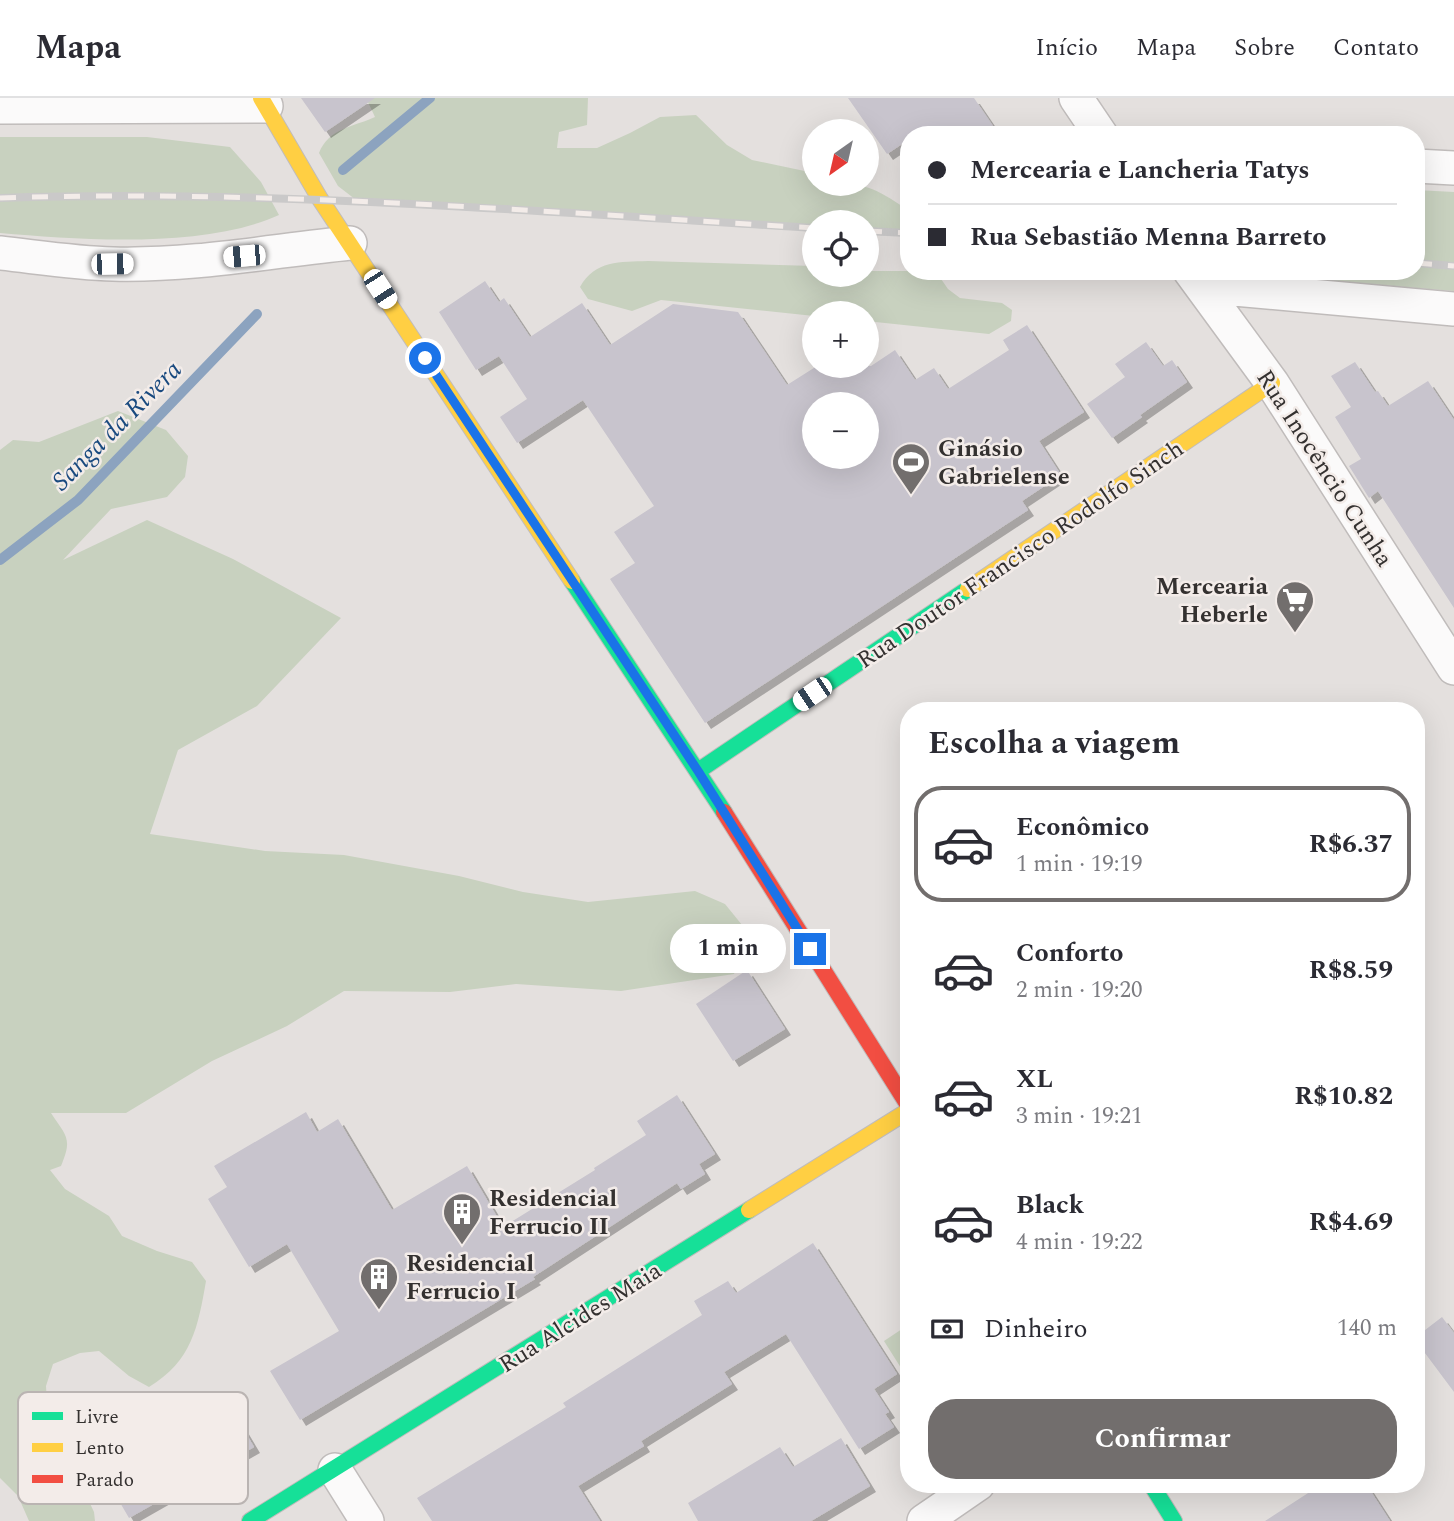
<!DOCTYPE html>
<html lang="pt">
<meta charset="utf-8">
<style>
:root{--surface:#fff;--page:#f7f7f7;--text:#2b2b33;--muted:#7c7c81;--line:#e1e1e2;--accent:#726e6d}
body{margin:0;font-family:Spectral,serif;background:var(--page);color:var(--text);height:100vh;display:flex;flex-direction:column;font-size:26px;white-space:nowrap}
*{box-sizing:border-box;margin:0}
p{font-size:23px;color:var(--muted)}
.icon{flex:none;width:38px;height:38px;fill:none;stroke:currentColor;stroke-width:2;stroke-linecap:round;stroke-linejoin:round}
.map{position:relative;flex:1;overflow:hidden}
.drawer{position:absolute;left:900px;top:604px;width:525px;height:791px;display:flex;flex-direction:column;background:var(--surface);border-radius:28px;box-shadow:0 7px 28px #0002}
.drawer>*{flex:none}
.guide{position:absolute;left:900px;top:28px;width:525px;height:154px;border-radius:28px;box-shadow:0 7px 28px #0002;display:grid;align-content:center;height:154px;padding:0 28px;background:var(--surface)}
.needle{width:46px;rotate:214deg}
.buttons{position:absolute;left:802px;top:21px;display:grid;gap:14px}
.buttons a{display:grid;place-items:center;width:77px;height:77px;border-radius:50%;background:var(--surface);box-shadow:0 7px 28px #0002;font-size:35px}
.end{position:absolute;width:32px;height:32px;margin:-16px;border:9px solid #1a73e8;background:#fff;box-shadow:0 0 0 4px #fff}
.from{border-radius:50%}
.bubble{position:absolute;height:49px;border-radius:24px;background:var(--surface);box-shadow:0 7px 28px #0002;font-size:23px;font-weight:700;line-height:49px;text-align:center}
.car{position:absolute;width:21px;height:42px;margin:-21px -10px;border-radius:9px;box-shadow:0 0 5px 2px #0007;background:linear-gradient(#fff 24%,#345 0 40%,#fff 0 76%,#345 0 86%,#fff 0)}
.guide b{display:flex;align-items:center;gap:24px;height:66px;font-size:26px}
.guide b+b{border-top:2px solid var(--line)}
.guide i{width:18px;height:18px;background:var(--text)}
ul{padding:0;list-style:none}
li{display:flex;align-items:center;gap:21px;height:116px;margin:0 14px 10px;padding:0 14px;border:4px solid transparent;border-radius:28px}
li div{flex:1}
li b{display:block;font-size:26px}
li em{font-style:normal;font-weight:700}
li.on{border-color:var(--accent)}
li>.icon{width:63px;height:63px;stroke-width:1.5}
h2{padding:0 28px;font-size:32px;line-height:84px}
.pay{display:flex;align-items:center;gap:18px;height:77px;padding:0 28px;font-size:26px}
.pay p{margin-inline-start:auto}
.button{display:flex;gap:14px;margin-top:auto;padding:14px 28px}
.button a{flex:1;height:80px;border-radius:28px;background:var(--accent);color:#fff;font-size:28px;font-weight:700;line-height:80px;text-align:center}
header{display:flex;align-items:center;gap:42px;box-sizing:border-box;height:98px;padding:0 35px;background:var(--surface);border-bottom:2px solid var(--line)}
header strong{font-size:33px}
nav{display:flex;gap:38px;margin-inline-start:auto;font-size:24px}
.map>svg:first-child{display:block}
.green{fill:#c8d1bf}
.lines{fill:none;stroke-linecap:round;stroke-linejoin:round}
.stream{stroke:#8ca3bf;stroke-width:10}
.building{fill:#c8c4cd;fill-rule:evenodd;filter:url(#shadow)}
.street-casing{stroke:#c0bcbb;stroke-width:36}
.fast-casing{stroke:#c0bcbb;stroke-width:18}
.slow-casing{stroke:#c0bcbb;stroke-width:18}
.jam-casing{stroke:#c0bcbb;stroke-width:18}
.street{stroke:#fbfafa;stroke-width:33}
.fast{stroke:#16e098;stroke-width:16}
.slow{stroke:#ffcf43;stroke-width:16}
.jam{stroke:#f24e42;stroke-width:16}
.rail-casing{stroke:#cac9c9;stroke-width:8}
.rail{stroke:#f3ece9;stroke-width:5;stroke-dasharray:16;stroke-linecap:butt}
.route{stroke:#1a73e8;stroke-width:9}
.labels{text-anchor:middle;stroke-width:5;stroke-linejoin:round;paint-order:stroke}
.poi-label{font-size:24px;font-weight:bold;fill:#343130;stroke:#f3ece9;text-anchor:start}
.street-label{font-size:24px;fill:#343130;stroke:#f3ece9}
.water-label{font-size:26px;font-style:italic;fill:#1a4a7f;stroke:#f3ece9}
.key{fill:#f3ece9;stroke:#bab4b2;stroke-width:2}
.key-label{font-size:19px;fill:#343130}
</style>
<header>
<strong>Mapa</strong>
<nav><a>Início</a><a>Mapa</a><a>Sobre</a><a>Contato</a></nav>
</header>
<div class="map">
<svg width="1454" height="1423" viewBox="0 0 1454 1423">
<defs>
<filter id="shadow"><feDropShadow dx="6" dy="6" stdDeviation="0" flood-color="#0004"/></filter>
</defs>
<rect width="100%" height="100%" fill="#e4e0de"/>
<path class="green" d="M366,0H588L587,27L559,34L557,50H597L630,35L660,19L696,17L727,47L752,62L814,75V86C863,86 867,84 908,112V135L866,133V124H814V130L360,105L338,88L319,55C329,30 353,29 375,19Z
M0,39H147L230,49L261,84L279,117C204,151 81,142 0,135Z
M1416,92L1454,94V193L1232,175L1230,173H1416Z
M648,163L814,168V177H866V173H929L939,178L948,191L960,200L1002,205L1012,212L1011,223L989,236L866,223V215H814V218L661,202L632,213L588,201L580,189C595,162 620,164 648,163Z
M118,313L166,332L188,358L185,379L167,399L111,411L63,462L147,422L233,461L341,520L257,608L178,652L150,736L265,753L344,757L459,778L523,794L588,804L695,793L725,806L751,838L734,876L621,893L516,886L450,894L344,893L287,928L212,963L126,1015H51C66,1038 73,1040 61,1068L50,1072L65,1091L109,1118L122,1138L157,1153L192,1164L206,1183C198,1229 192,1263 149,1289L129,1278L99,1253L80,1255L53,1266L46,1288L47,1304L61,1328L71,1365L94,1414L95,1423H29L18,1398L0,1380V352L13,342L39,344Z
M908,1227V1281L884,1243Z"/>
<g class="lines">
<path class="stream" d="M343,72L430,0
M0,462L78,402L257,216"/>
</g>
<path class="building" d="M301,0H375L325,34Z
M848,0H974L999,37H908V42L887,56Z
M485,183L499,204L504,200L530,239L582,205L610,247L673,206L738,214L787,287L817,268H871L895,252L915,282L934,270L948,291L1009,252L1003,242L1027,227L1084,314L1039,343L1061,377L1022,403L1028,412L705,625L610,481L635,465L614,434L654,408L583,302L517,345L500,319L527,301L499,258L476,272L439,214ZM814,306H866V359H814Z
M1146,244L1163,268L1172,262L1187,284L1140,317L1142,319L1112,340L1087,306L1125,279L1115,266Z
M1355,264L1375,294L1378,293L1388,308L1428,283L1454,322V510L1378,393L1369,400L1349,368L1361,361L1335,319L1351,309L1331,278Z
M747,872L785,931L733,963L696,906Z
M677,997L715,1056L699,1066L705,1076L681,1091L677,1085L533,1179L535,1181L300,1322L270,1273L339,1233L287,1146L249,1169L208,1101L227,1089L214,1068L306,1014L317,1034L338,1021L392,1112L467,1068L503,1129L595,1072L594,1070L646,1037L637,1023Z
M813,1145L897,1276L874,1291L889,1314L885,1316L894,1329L859,1351L786,1236L724,1274L732,1286L641,1343L644,1348L578,1388L600,1423H432L417,1400L566,1309L563,1305L702,1217L694,1203L728,1183L736,1195Z
M1442,1219L1454,1235V1294L1416,1243V1239Z
M225,1300L254,1349L129,1420L108,1384L112,1381L96,1355L139,1329L149,1345Z
M841,1340L870,1388L811,1423H698L688,1405L780,1349L793,1369Z
M1322,1386H1366L1390,1423H1265Z"/>
<g class="lines">
<defs>
<path id="street" d="M1076,0L1101,37
M0,9L266,8
M1416,68L1454,70
M0,155C37,159 75,165 113,166C192,168 271,153 350,145
M1190,173L1272,285L1454,570
M1201,188L1454,211
M335,1372L367,1423
M924,1423L978,1386"/>
<path id="fast" d="M572,483L724,714
M698,673L968,491
M1151,1386L1174,1423
M250,1423L749,1112"/>
<path id="slow" d="M261,0L320,101L572,483
M968,491L1272,285
M749,1112L908,1013"/>
<path id="jam" d="M724,714L908,1007"/>
</defs>
<use href="#street" class="street-casing"/>
<use href="#fast" class="fast-casing"/>
<use href="#slow" class="slow-casing"/>
<use href="#jam" class="jam-casing"/>
<use href="#street" class="street"/>
<use href="#fast" class="fast"/>
<use href="#slow" class="slow"/>
<use href="#jam" class="jam"/>
<defs>
<path id="rail" d="M0,100C271,91 543,114 814,130
M866,133L908,135
M1416,165L1454,168"/>
</defs>
<use href="#rail" class="rail-casing"/>
<use href="#rail" class="rail"/>
</g>
<g class="lines">
<path class="route" d="M425,260L698,673L810,851"/>
</g>
<defs>
<symbol id="stadium-pin" viewBox="-11 -11 22 30"><path d="M0 17L-7.5 6A9.5 9.5 0 1 1 7.5 6Z" fill="#726e6d" stroke="#f3ece9"/><path d="M0-5a6.5 5 0 1 0 0 10a6.5 5 0 1 0 0-10ZM-3.5-1.8h7v3.6h-7Z" fill="#fff"/></symbol>
<symbol id="supermarket-pin" viewBox="-11 -11 22 30"><path d="M0 17L-7.5 6A9.5 9.5 0 1 1 7.5 6Z" fill="#726e6d" stroke="#f3ece9"/><path d="M-6-5.5h2.5l.6 2H6L4.5 2H-2.5L-4.4-4H-6ZM-1.5 3.2a1.3 1.3 0 1 0 .1 0ZM3 3.2a1.3 1.3 0 1 0 .1 0Z" fill="#fff"/></symbol>
<symbol id="building-pin" viewBox="-11 -11 22 30"><path d="M0 17L-7.5 6A9.5 9.5 0 1 1 7.5 6Z" fill="#726e6d" stroke="#f3ece9"/><path d="M-4-6H4V6H1V3H-1V6H-4ZM-2.5-4.3h1.7v1.8h-1.7ZM.8-4.3h1.7v1.8H.8ZM-2.5-1h1.7V.8h-1.7ZM.8-1h1.7V.8H.8Z" fill="#fff"/></symbol>
</defs>
<g fill-rule="evenodd">
<use href="#stadium-pin" x="889" y="342" width="44" height="60"/>
<use href="#supermarket-pin" x="1273" y="480" width="44" height="60"/>
<use href="#building-pin" x="440" y="1092" width="44" height="60"/>
<use href="#building-pin" x="357" y="1157" width="44" height="60"/>
</g>
<g class="labels">
<g class="poi-label">
<text x="938" y="358">Ginásio<tspan x="938" dy="28">Gabrielense</tspan></text>
<text x="1268" y="496" text-anchor="end">Mercearia<tspan x="1268" dy="28">Heberle</tspan></text>
<text x="489" y="1108">Residencial<tspan x="489" dy="28">Ferrucio II</tspan></text>
<text x="406" y="1173">Residencial<tspan x="406" dy="28">Ferrucio I</tspan></text>
</g>
<g class="street-label">
<text transform="translate(1325 370) rotate(57)" y="8">Rua Inocêncio Cunha</text>
<text transform="translate(1020 456) rotate(-34)" y="8">Rua Doutor Francisco Rodolfo Sinch</text>
<text transform="translate(580 1219) rotate(-32)" y="8">Rua Alcides Maia</text>
</g>
<g class="water-label">
<text transform="translate(116 327) rotate(-45)" y="9">Sanga da Rivera</text>
</g>
</g>
<rect x="18" y="1294" width="230" height="112" rx="10" class="key"/>
<rect x="32" y="1314" width="31" height="8" fill="#16e098"/>
<rect x="32" y="1345" width="31" height="9" fill="#ffcf43"/>
<rect x="32" y="1377" width="31" height="8" fill="#f24e42"/>
<g class="key-label">
<text x="75" y="1325">Livre</text>
<text x="75" y="1356">Lento</text>
<text x="75" y="1388">Parado</text>
</g>
</svg>
<div class="buttons">
<a><svg class="needle" viewBox="-14 -14 28 28"><path d="M0-13l5 13h-10z" fill="#e53935"/><path d="M0 13l5-13h-10z" fill="#7c7c81"/></svg></a>
<a><svg class="icon" aria-label="locate" viewBox="0 0 24 24"><circle cx="12" cy="12" r="6"/><path d="M12 2v4M12 18v4M2 12h4M18 12h4"/></svg></a>
<a>+</a>
<a>−</a>
</div>
<i class="end from" style="left:425px;top:260px"></i>
<i class="end" style="left:810px;top:851px"></i>
<div class="bubble" style="left:670px;top:826px;width:116px">1 min</div>
<i class="car" style="left:244px;top:158px;rotate:265deg"></i>
<i class="car" style="left:112px;top:166px;rotate:89deg"></i>
<i class="car" style="left:380px;top:191px;rotate:147deg"></i>
<i class="car" style="left:812px;top:596px;rotate:236deg"></i>
<div class="guide">
<b><i class="from"></i>Mercearia e Lancheria Tatys</b>
<b><i></i>Rua Sebastião Menna Barreto</b>
</div>
<section class="drawer">
<h2>Escolha a viagem</h2>
<ul>
<li class="on"><svg class="icon" aria-label="car" viewBox="0 0 24 24"><path d="M5 17H2v-5l4-1 3-4h7l3 4 3 1v5h-3M9 17h6M6 11h13"/><circle cx="7" cy="17" r="2"/><circle cx="17" cy="17" r="2"/></svg><div><b>Econômico</b><p>1 min · 19:19</p></div><em>R$6.37</em></li>
<li><svg class="icon" aria-label="car" viewBox="0 0 24 24"><path d="M5 17H2v-5l4-1 3-4h7l3 4 3 1v5h-3M9 17h6M6 11h13"/><circle cx="7" cy="17" r="2"/><circle cx="17" cy="17" r="2"/></svg><div><b>Conforto</b><p>2 min · 19:20</p></div><em>R$8.59</em></li>
<li><svg class="icon" aria-label="car" viewBox="0 0 24 24"><path d="M5 17H2v-5l4-1 3-4h7l3 4 3 1v5h-3M9 17h6M6 11h13"/><circle cx="7" cy="17" r="2"/><circle cx="17" cy="17" r="2"/></svg><div><b>XL</b><p>3 min · 19:21</p></div><em>R$10.82</em></li>
<li><svg class="icon" aria-label="car" viewBox="0 0 24 24"><path d="M5 17H2v-5l4-1 3-4h7l3 4 3 1v5h-3M9 17h6M6 11h13"/><circle cx="7" cy="17" r="2"/><circle cx="17" cy="17" r="2"/></svg><div><b>Black</b><p>4 min · 19:22</p></div><em>R$4.69</em></li>
</ul>
<div class="pay"><svg class="icon" aria-label="cash" viewBox="0 0 24 24"><path d="M3 7h18v10H3z"/><circle cx="12" cy="12" r="2"/></svg>Dinheiro<p>140 m</p></div>
<div class="button"><a>Confirmar</a></div>
</section>
</div>
